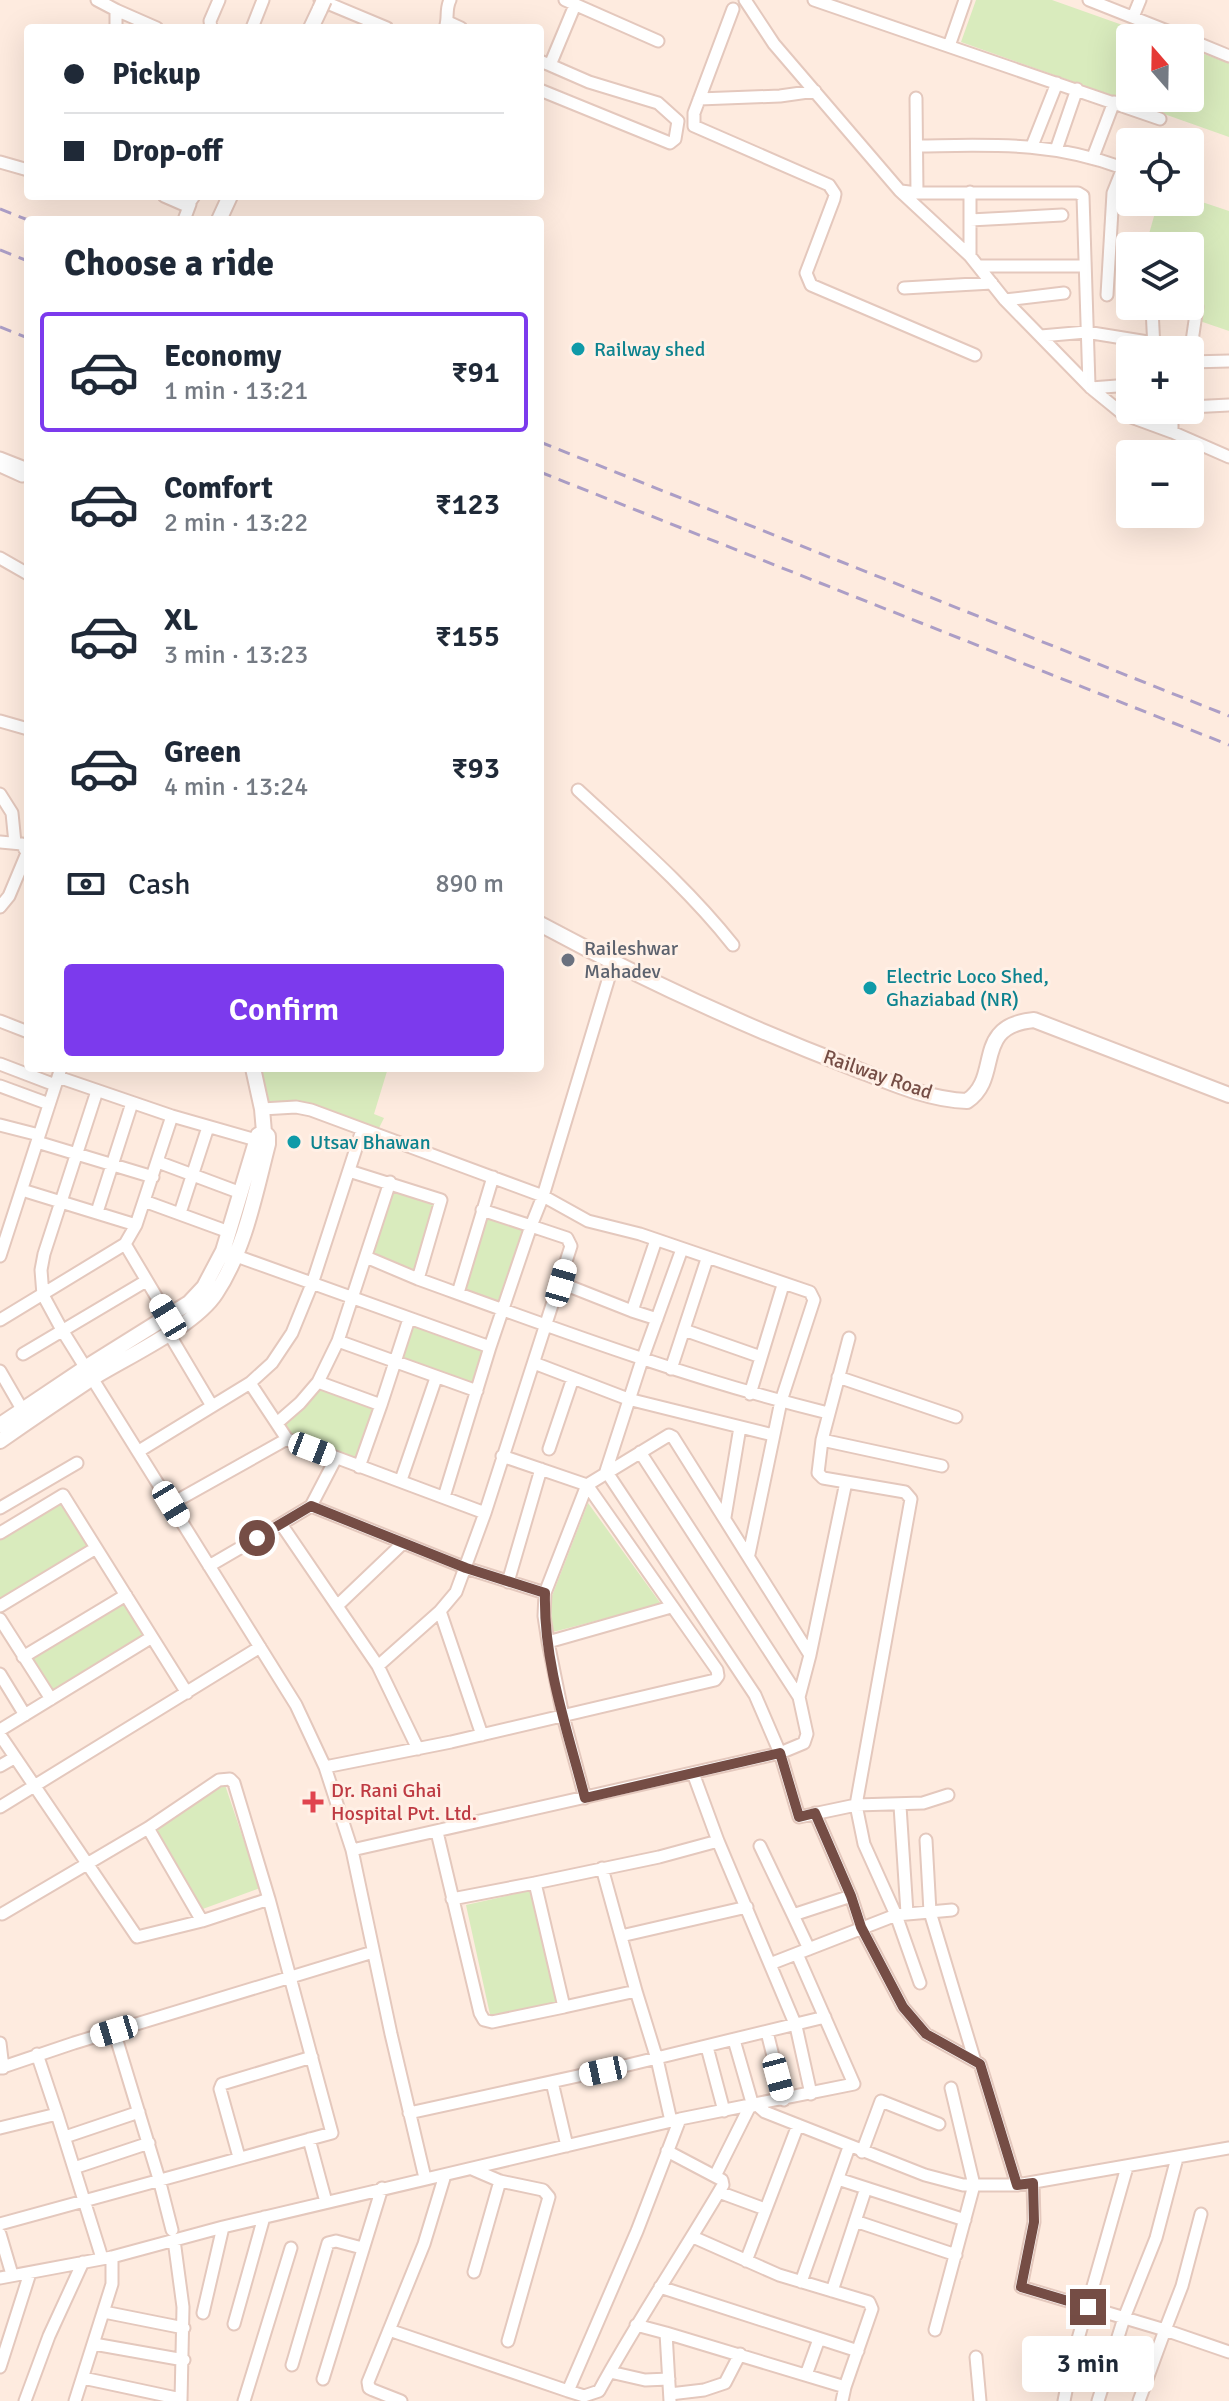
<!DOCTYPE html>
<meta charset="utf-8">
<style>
:root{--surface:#fff;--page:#f2f2f3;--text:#1f2937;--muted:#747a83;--line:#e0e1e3;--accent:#7c3aed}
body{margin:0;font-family:Signika,sans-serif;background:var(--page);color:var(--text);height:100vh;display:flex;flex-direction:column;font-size:30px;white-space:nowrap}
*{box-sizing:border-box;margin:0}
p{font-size:26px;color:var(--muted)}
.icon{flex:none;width:44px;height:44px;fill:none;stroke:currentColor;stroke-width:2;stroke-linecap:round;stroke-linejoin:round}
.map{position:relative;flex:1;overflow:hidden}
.drawer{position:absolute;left:24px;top:216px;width:520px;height:856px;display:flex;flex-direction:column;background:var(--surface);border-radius:8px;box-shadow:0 8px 32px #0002}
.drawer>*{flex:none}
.banner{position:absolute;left:24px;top:24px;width:520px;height:176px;border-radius:8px;box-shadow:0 8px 32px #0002;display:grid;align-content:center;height:176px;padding:0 40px;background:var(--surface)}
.needle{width:52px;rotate:340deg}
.buttons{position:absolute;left:1116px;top:24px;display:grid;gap:16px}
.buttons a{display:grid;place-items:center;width:88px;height:88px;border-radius:8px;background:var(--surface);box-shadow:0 8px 32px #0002;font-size:40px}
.end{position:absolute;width:36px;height:36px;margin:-18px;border:10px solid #754d45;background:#fff;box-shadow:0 0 0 4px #fff}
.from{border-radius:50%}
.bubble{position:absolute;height:56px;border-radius:8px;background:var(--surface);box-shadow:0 8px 32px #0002;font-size:26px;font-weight:600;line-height:56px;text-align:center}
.car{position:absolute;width:24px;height:48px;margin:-24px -12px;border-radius:10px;box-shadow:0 0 6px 2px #0007;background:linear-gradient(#fff 24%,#345 0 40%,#fff 0 76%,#345 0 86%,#fff 0)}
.banner b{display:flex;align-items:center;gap:28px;height:76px;font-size:30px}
.banner b+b{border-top:2px solid var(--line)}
.banner i{width:20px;height:20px;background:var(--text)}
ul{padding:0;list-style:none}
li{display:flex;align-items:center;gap:24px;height:120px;margin:0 16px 12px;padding:0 24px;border:4px solid transparent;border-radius:8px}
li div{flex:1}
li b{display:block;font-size:30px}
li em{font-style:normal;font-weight:600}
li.on{border-color:var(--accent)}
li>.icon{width:72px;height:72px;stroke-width:1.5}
h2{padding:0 40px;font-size:36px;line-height:96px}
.pay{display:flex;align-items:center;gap:20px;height:88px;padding:0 40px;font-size:30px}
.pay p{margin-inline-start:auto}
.cta{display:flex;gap:16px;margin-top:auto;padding:16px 40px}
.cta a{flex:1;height:92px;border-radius:8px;background:var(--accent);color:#fff;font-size:32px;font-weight:600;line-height:92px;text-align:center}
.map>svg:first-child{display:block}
.green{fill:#d9ebbd}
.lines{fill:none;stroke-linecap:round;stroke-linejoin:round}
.minor-casing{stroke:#e4c8bd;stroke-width:15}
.tertiary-casing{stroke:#e4c8bd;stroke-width:18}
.minor{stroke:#fff;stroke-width:11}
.tertiary{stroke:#fff;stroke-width:14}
.rail{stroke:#ac9ec6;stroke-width:3;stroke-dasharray:12 8;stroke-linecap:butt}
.tertiary-bridge-casing{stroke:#e4c8bd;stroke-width:18;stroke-linecap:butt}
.tertiary-bridge{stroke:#fff;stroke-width:14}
.route{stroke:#754d45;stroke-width:10}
.culture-dot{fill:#0f9aa8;stroke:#fff0e6;stroke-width:3}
.worship-dot{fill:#6b7280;stroke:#fff0e6;stroke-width:3}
.health-dot{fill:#e0444e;stroke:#fff0e6;stroke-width:3}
.labels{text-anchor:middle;stroke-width:6;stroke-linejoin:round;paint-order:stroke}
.culture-label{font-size:20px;fill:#0d838f;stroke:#fff0e6;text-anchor:start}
.worship-label{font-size:20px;fill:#5b616d;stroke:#fff0e6;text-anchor:start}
.street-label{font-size:20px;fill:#754d45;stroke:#fff0e6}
.health-label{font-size:20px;fill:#be3a42;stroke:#fff0e6;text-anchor:start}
</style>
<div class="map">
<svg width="1229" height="2401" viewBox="0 0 1229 2401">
<rect width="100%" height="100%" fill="#feebdf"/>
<path class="green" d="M976,0H1052L1159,38H1130V98H1190V49L1229,63V137L961,42Z
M1190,198L1229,211V331L1156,306H1190V246H1148L1149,234L1158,202H1190Z
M254,1068H388L374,1114L384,1118L376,1134L298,1103L285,1102L263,1107Z
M392,1188L439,1203L417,1274L371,1254Z
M484,1213L526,1230L501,1305L462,1291Z
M412,1326L486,1350L474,1386L400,1361Z
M319,1385L378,1407L358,1463L288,1437L281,1426Z
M61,1501L88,1548L0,1600V1538Z
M588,1503L661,1604L553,1632L550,1601Z
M123,1601L145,1636L53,1691L32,1657Z
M225,1785L260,1888L200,1910L151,1829Z
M533,1890L557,2005L491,2019L466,1905Z"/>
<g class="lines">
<defs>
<path id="minor" d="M97,0L116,10V28
M320,0L387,28
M565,0L658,41
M745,0L774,44L900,191L970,256L1005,300L1091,388L1123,414L1172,432L1229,457
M814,0L1160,119
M1089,0L1185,38
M733,9L694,113V126L829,185L835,194L834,199L806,273L811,285L975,355
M116,10L157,28
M1133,17L1140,0
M448,22L461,28
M211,28L210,21L219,0
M252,28L263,0
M445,28C449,19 445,10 450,0
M1190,40L1229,56
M949,46L965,0
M540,61L550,65L575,5
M540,90L670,143L675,139L678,121L658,103L589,82L550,65
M916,98L917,193
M699,99L780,96L815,91
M918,146C993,145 1050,141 1123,168L1113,193L1107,295
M1032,146L1057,83
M1056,150L1077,89
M1093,157L1114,102
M0,162L28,170
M901,191L917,193H1078L1083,196L1089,385
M970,192V256
M164,196L187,206L194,196
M184,220L190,204
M970,220L1062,215
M978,266H1085
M904,288L992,283
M1005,300L1064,293
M1152,308L1154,349
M1041,336L1086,332L1191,349
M1190,355L1197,307
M1190,362L1229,361
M1091,388L1130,385
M1190,407L1229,405
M1172,432V410
M0,458L28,469
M0,466L22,476
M0,558L28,574
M0,721L28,729
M578,790C632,840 687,887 733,945
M0,794L12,813L15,843
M0,842L22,844L27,853L9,896L0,907
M0,1021L28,1032
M0,1064L55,1085
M58,1077L172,1116L263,1142
M0,1086L49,1104
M97,1091L44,1254L41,1270L43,1295L62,1330L296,1705L325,1767L352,1850L391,2034L425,2178
M262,1109L296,1107L311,1110L543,1196L588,1221L640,1234L810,1292L814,1300L781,1401L749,1554
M172,1116L136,1225L125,1244L175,1328
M0,1125L39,1135
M37,1142L153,1177
M158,1162L241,1193
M349,1171L441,1200L418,1279L366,1257
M22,1190L136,1225
M144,1201L229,1232
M482,1210L531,1226L490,1347
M97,1212L132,1103
M180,1213L208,1127
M682,1249L642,1360L606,1471L755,1695L780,1753L799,1817L856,1805L923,1803L948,1795
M228,1253L490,1347L444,1497
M0,1256L61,1068
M418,1279C556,1329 686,1378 828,1413
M561,1283L632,1311L656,1240
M458,1293L493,1177
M632,1311L657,1319
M0,1320L125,1244
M684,1330L761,1357
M168,1332L212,1406
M849,1338L822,1440L818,1473L823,1478L905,1492L911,1499L856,1805L864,1844L896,1915L920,1983
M338,1341L477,1391
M23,1354L146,1281
M534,1363L628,1399L773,1435
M671,1369L707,1259
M0,1371L26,1416
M838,1377L956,1417
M318,1382L381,1405L359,1467
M250,1383L287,1439
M750,1394L783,1285
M381,1405L409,1319
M277,1423L300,1403L318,1382L338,1341L390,1182
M822,1440L942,1466
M549,1449L573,1378
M139,1451L250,1383L272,1363L292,1333L312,1284L362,1130
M502,1456L587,1485L545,1593L544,1616L548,1642L671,1607
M336,1458L311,1506L281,1524L337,1606L402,1544
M401,1480L436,1378
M171,1504L287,1439L485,1513
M311,1506L466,1568L545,1593
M0,1508L77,1463
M725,1517L740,1427
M0,1533L63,1495L187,1693
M209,1566L281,1524
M508,1582L541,1469
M0,1606L96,1548
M337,1606L378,1666
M440,1611L482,1735
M0,1619L51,1699
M548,1642L563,1716L585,1798
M810,1655L846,1482
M23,1657L126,1595
M0,1674L25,1715
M0,1730L152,1637
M0,1735L137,1937L202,1921L269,1899
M418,1749L378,1666L440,1611L456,1592L485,1513L571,1246L567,1238L531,1226L543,1196L613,964
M0,1766L14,1758
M325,1767L451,1742L715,1680L718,1676L717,1670L587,1485L669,1435L673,1437L810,1655L799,1697
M693,1773L718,1841L796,2026L811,2094
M900,1806L907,1913
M0,1807L260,1647
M815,1813L851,1896L861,1927L903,2007L926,2034L980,2064L1017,2185
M148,1828L202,1921
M437,1832L480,2013L484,2020L492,2022L564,2007L535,1883L452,1899
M926,1840L930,1912L974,2058
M760,1846L793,1915L851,1896
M352,1850L780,1753L804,1743L807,1734L799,1697L640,1452
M602,1868L636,1991
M535,1883L659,1857L718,1841
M793,1915L809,1949
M621,1936L747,1907
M770,1964L896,1915L952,1910
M564,2007L636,1991L657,2059L671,2121
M114,2031L159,2179L172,2230
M767,2032L784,2100
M734,2040L753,2106
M0,2043L3,2068
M707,2047L724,2111
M0,2068L74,2043L373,1952
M552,2082L567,2146
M757,2105L765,2112L925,2175L963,2185H1017L1229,2148
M409,2113L628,2065L825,2017
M57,2114L102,2258
M0,2128L57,2114L37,2054
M65,2137L139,2112
M309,2139L326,2202
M862,2152L881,2101L939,2124
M239,2157L220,2089L222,2084L312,2057
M74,2168L149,2143
M472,2169L500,2181L543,2190L549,2197L508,2341
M715,2176L750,2106
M838,2179L965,2220
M1033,2183L1034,2222L1021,2287L1165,2330L1182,2286L1201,2214
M719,2192L765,2209
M855,2221L956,2255
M0,2224L332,2133L269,1899L234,1783L230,1779L219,1780L148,1828L2,1914
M0,2234L11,2271
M174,2240L183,2307L181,2401
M746,2261L798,2125
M474,2272L500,2181
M0,2278L112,2257L223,2227L680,2119L854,2084L797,1954
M801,2282L849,2147
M660,2287L858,2351
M832,2291L866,2188
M104,2312L184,2328
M203,2313L223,2227
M234,2324L264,2217
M636,2325L666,2333L670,2401
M389,2330L568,2391L584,2396L599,2391C637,2321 682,2255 723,2185L722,2180L667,2151
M935,2330L974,2185L951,2088
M666,2333L845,2387L872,2309L869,2302L779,2275L693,2237
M94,2344L184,2360
M976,2357L980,2401
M292,2365L328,2243L336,2241L362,2248
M0,2367L30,2273
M610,2372L645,2380L669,2379
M806,2375L819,2339
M83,2378L181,2399
M323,2379L382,2188
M568,2391L637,2231L680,2119
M670,2394L704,2390L725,2383L740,2354
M25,2401L49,2336L83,2262
M75,2401L112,2284V2257
M244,2401L291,2248
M401,2401L373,2390L369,2388L368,2382L424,2244L445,2175
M842,2401L845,2387
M1064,2401L1072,2360L1127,2167
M1098,2401L1124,2318L1156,2238L1177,2158
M1139,2401L1165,2330L1229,2352"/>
<path id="tertiary" d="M311,28L320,9
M219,220L230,196
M540,924C640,978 744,1026 851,1067C887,1081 928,1100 967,1101C1003,1077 971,1026 1034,1020L1229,1095
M253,1068L262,1109L264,1132
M0,1425L85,1368L189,1303L204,1287L223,1251L258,1135L264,1132
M0,1441C30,1420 61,1399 91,1379C126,1357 195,1326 216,1293C245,1249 255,1194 268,1144V1136L264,1132"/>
</defs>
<use href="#minor" class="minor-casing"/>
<use href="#tertiary" class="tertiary-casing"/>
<use href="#minor" class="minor"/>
<use href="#tertiary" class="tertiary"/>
<path class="rail" d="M0,209L28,220
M0,250L28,261
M0,327L28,338
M540,442L1229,716
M540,472L1229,745"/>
<defs>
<path id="tertiary-bridge" d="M320,9L324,0"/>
</defs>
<use href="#tertiary-bridge" class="tertiary-bridge-casing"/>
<use href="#tertiary-bridge" class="tertiary-bridge"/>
</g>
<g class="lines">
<path class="route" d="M257,1538L311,1506L466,1568L545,1593C543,1662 568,1732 585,1798L780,1753L799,1817L815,1813L851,1896L861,1927L903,2007L926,2034L980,2064L1017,2185L1033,2183L1034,2222L1021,2287L1088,2307"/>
</g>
<g class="culture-dot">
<circle cx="578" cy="349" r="8"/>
<circle cx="870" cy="988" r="8"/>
<circle cx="294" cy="1142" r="8"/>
</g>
<circle class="worship-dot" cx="568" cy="960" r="8"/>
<path class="health-dot" d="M309 1790h8v8h8v8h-8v8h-8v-8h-8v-8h8z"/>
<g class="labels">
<g class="culture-label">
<text x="594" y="356">Railway shed</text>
<text x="886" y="983">Electric Loco Shed,<tspan x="886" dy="23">Ghaziabad (NR)</tspan></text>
<text x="310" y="1149">Utsav Bhawan</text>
</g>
<g class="worship-label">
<text x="584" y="955">Raileshwar<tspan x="584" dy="23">Mahadev</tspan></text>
</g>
<g class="street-label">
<text transform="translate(878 1074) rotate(19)" y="7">Railway Road</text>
</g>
<g class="health-label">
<text x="331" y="1797">Dr. Rani Ghai<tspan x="331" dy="23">Hospital Pvt. Ltd.</tspan></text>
</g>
</g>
</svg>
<div class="buttons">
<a><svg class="needle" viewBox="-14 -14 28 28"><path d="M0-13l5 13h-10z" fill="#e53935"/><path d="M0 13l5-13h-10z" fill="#747a83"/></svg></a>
<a><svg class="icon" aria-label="locate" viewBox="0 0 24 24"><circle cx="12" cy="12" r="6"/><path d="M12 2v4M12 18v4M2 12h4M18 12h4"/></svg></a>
<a><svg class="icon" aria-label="layers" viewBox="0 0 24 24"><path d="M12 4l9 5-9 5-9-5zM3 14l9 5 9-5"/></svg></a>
<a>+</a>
<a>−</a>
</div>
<i class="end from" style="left:257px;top:1538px"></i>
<i class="end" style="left:1088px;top:2307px"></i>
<div class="bubble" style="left:1022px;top:2336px;width:132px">3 min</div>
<i class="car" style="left:561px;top:1283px;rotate:16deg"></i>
<i class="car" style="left:168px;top:1317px;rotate:329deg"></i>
<i class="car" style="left:312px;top:1449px;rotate:111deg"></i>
<i class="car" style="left:171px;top:1504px;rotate:149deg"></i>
<i class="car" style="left:114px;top:2031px;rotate:253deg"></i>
<i class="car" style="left:603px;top:2071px;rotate:258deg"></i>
<i class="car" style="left:778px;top:2077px;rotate:165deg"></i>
<div class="banner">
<b><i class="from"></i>Pickup</b>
<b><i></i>Drop-off</b>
</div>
<section class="drawer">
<h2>Choose a ride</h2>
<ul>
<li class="on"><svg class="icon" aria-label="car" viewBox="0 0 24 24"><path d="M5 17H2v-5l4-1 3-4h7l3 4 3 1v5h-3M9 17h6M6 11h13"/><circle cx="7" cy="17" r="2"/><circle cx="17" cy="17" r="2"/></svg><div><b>Economy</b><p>1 min · 13:21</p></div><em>₹91</em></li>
<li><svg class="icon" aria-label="car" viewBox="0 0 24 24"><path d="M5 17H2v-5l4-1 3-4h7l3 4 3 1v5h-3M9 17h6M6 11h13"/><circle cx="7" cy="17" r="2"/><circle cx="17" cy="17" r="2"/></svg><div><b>Comfort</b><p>2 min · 13:22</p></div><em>₹123</em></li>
<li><svg class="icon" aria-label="car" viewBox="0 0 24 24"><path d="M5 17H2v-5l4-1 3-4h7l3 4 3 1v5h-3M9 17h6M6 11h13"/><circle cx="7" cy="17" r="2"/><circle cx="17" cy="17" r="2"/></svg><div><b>XL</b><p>3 min · 13:23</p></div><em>₹155</em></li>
<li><svg class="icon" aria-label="car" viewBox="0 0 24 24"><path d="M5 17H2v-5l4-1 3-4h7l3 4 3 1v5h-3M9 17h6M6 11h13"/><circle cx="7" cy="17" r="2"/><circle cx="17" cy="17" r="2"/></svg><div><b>Green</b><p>4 min · 13:24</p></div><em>₹93</em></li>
</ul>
<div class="pay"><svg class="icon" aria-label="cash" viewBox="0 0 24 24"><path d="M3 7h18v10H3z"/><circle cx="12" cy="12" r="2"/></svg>Cash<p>890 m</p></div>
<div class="cta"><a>Confirm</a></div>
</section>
</div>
